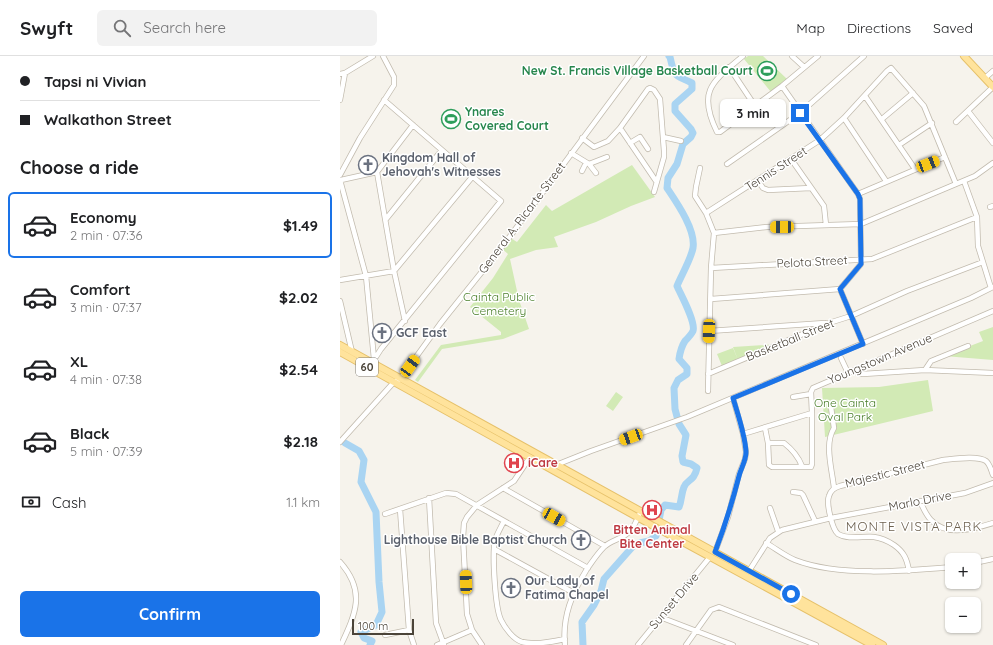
<!DOCTYPE html>
<meta charset="utf-8">
<style>
:root{--surface:#fff;--page:#f2f2f2;--text:#202124;--muted:#757577;--line:#e0e0e0;--accent:#1a73e8}
body{margin:0;font-family:Quicksand,sans-serif;background:var(--page);color:var(--text);height:100vh;display:flex;flex-direction:column;font-size:15px;white-space:nowrap}
*{box-sizing:border-box;margin:0}
p{font-size:13px;color:var(--muted)}
.icon{flex:none;width:22px;height:22px;fill:none;stroke:currentColor;stroke-width:2;stroke-linecap:round;stroke-linejoin:round}
.map{position:relative;flex:1;overflow:hidden}
.side{display:flex;flex-direction:column;background:var(--surface);width:340px}
.side>*{flex:none}
.guide{display:grid;align-content:center;height:88px;padding:0 20px;background:var(--surface)}
.buttons{position:absolute;left:605px;top:497px;display:grid;gap:8px}
.buttons a{display:grid;place-items:center;width:36px;height:36px;border-radius:6px;background:var(--surface);box-shadow:0 1px 3px #0004;font-size:20px}
.scale{position:absolute;left:12px;bottom:10px;width:62px;box-sizing:border-box;padding-left:4px;border:2px solid #4b4439;border-top:0;font-size:11px;line-height:14px;white-space:nowrap;color:#4b4439;-webkit-text-stroke:3px #fff;paint-order:stroke}
.end{position:absolute;width:18px;height:18px;margin:-9px;border:5px solid #1a73e8;background:#fff;box-shadow:0 0 0 2px #fff}
.from{border-radius:50%}
.bubble{position:absolute;height:28px;border-radius:6px;background:var(--surface);box-shadow:0 1px 3px #0004;font-size:13px;font-weight:700;line-height:28px;text-align:center}
.car{position:absolute;width:12px;height:24px;margin:-12px -6px;border-radius:5px;box-shadow:0 0 3px 1px #0007;background:linear-gradient(#f5c518 24%,#345 0 40%,#f5c518 0 76%,#345 0 86%,#f5c518 0)}
.guide b{display:flex;align-items:center;gap:14px;height:38px;font-size:15px}
.guide b+b{border-top:1px solid var(--line)}
.guide i{width:10px;height:10px;background:var(--text)}
ul{padding:0;list-style:none}
li{display:flex;align-items:center;gap:12px;height:66px;margin:0 8px 6px;padding:0 12px;border:2px solid transparent;border-radius:6px}
li div{flex:1}
li b{display:block;font-size:15px}
li em{font-style:normal;font-weight:700}
li.current{border-color:var(--accent)}
li>.icon{width:36px;height:36px;stroke-width:1.5}
h2{padding:0 20px;font-size:18px;line-height:48px}
.pay{display:flex;align-items:center;gap:10px;height:44px;padding:0 20px;font-size:15px}
.pay p{margin-inline-start:auto}
.primary-button{display:flex;gap:8px;margin-top:auto;padding:8px 20px}
.primary-button a{flex:1;height:46px;border-radius:6px;background:var(--accent);color:#fff;font-size:16px;font-weight:700;line-height:46px;text-align:center}
header{display:flex;align-items:center;gap:24px;box-sizing:border-box;height:56px;padding:0 20px;background:var(--surface);border-bottom:1px solid var(--line)}
header strong{font-size:19px}
nav{display:flex;gap:22px;margin-inline-start:auto;font-size:14px}
.search{width:280px;height:36px;background:var(--page);display:flex;align-items:center;gap:10px;box-sizing:border-box;padding:0 14px;border-radius:6px;color:var(--muted);font-size:15px}
main{display:flex;flex:1;min-height:0}
.map>svg:first-child{display:block}
.green{fill:#d2eab5}
.lines{fill:none;stroke-linecap:round;stroke-linejoin:round}
.river{stroke:#a9d4f2;stroke-width:7}
.minor-casing{stroke:#c2bbae;stroke-width:6}
.major-casing{stroke:#e6c16a;stroke-width:8}
.minor{stroke:#fff;stroke-width:4.5}
.major{stroke:#ffe39c;stroke-width:6}
.route{stroke:#1a73e8;stroke-width:5}
.labels{text-anchor:middle;stroke-width:3;stroke-linejoin:round;paint-order:stroke}
.shield{fill:#fff;stroke:#817c74;stroke-width:1}
.shield-label{font-size:11px;font-weight:bold;fill:#4b4439}
.leisure-label{font-size:12px;font-weight:bold;fill:#27864d;stroke:#fff;text-anchor:end}
.worship-label{font-size:12px;font-weight:bold;fill:#5b616d;stroke:#fff;text-anchor:start}
.street-label{font-size:12px;fill:#4b4439;stroke:#fff}
.park-label{font-size:12px;fill:#4a7f2a;stroke:#fff}
.health-label{font-size:12px;font-weight:bold;fill:#be3a42;stroke:#fff;text-anchor:start}
.neighbourhood-label{font-size:13px;letter-spacing:1px;fill:#6e6250;stroke:#fff}
</style>
<header>
<strong>Swyft</strong>
<div class="search"><svg class="icon" aria-label="search" viewBox="0 0 24 24"><circle cx="10" cy="10" r="6"/><path d="M15 15l6 6"/></svg>Search here</div>
<nav><a>Map</a><a>Directions</a><a>Saved</a></nav>
</header>
<main>
<section class="side">
<div class="guide">
<b><i class="from"></i>Tapsi ni Vivian</b>
<b><i></i>Walkathon Street</b>
</div>
<h2>Choose a ride</h2>
<ul>
<li class="current"><svg class="icon" aria-label="car" viewBox="0 0 24 24"><path d="M5 17H2v-5l4-1 3-4h7l3 4 3 1v5h-3M9 17h6M6 11h13"/><circle cx="7" cy="17" r="2"/><circle cx="17" cy="17" r="2"/></svg><div><b>Economy</b><p>2 min · 07:36</p></div><em>$1.49</em></li>
<li><svg class="icon" aria-label="car" viewBox="0 0 24 24"><path d="M5 17H2v-5l4-1 3-4h7l3 4 3 1v5h-3M9 17h6M6 11h13"/><circle cx="7" cy="17" r="2"/><circle cx="17" cy="17" r="2"/></svg><div><b>Comfort</b><p>3 min · 07:37</p></div><em>$2.02</em></li>
<li><svg class="icon" aria-label="car" viewBox="0 0 24 24"><path d="M5 17H2v-5l4-1 3-4h7l3 4 3 1v5h-3M9 17h6M6 11h13"/><circle cx="7" cy="17" r="2"/><circle cx="17" cy="17" r="2"/></svg><div><b>XL</b><p>4 min · 07:38</p></div><em>$2.54</em></li>
<li><svg class="icon" aria-label="car" viewBox="0 0 24 24"><path d="M5 17H2v-5l4-1 3-4h7l3 4 3 1v5h-3M9 17h6M6 11h13"/><circle cx="7" cy="17" r="2"/><circle cx="17" cy="17" r="2"/></svg><div><b>Black</b><p>5 min · 07:39</p></div><em>$2.18</em></li>
</ul>
<div class="pay"><svg class="icon" aria-label="cash" viewBox="0 0 24 24"><path d="M3 7h18v10H3z"/><circle cx="12" cy="12" r="2"/></svg>Cash<p>1.1 km</p></div>
<div class="primary-button"><a>Confirm</a></div>
</section>
<div class="map">
<svg width="653" height="589" viewBox="0 0 653 589">
<rect width="100%" height="100%" fill="#f6f3ec"/>
<path class="green" d="M408,0H423L447,23L431,36L404,3Z
M292,109L315,141L291,150L256,166L214,181L218,191L196,194L170,203L179,244L189,273L163,283L102,293L78,326L75,324L101,289L161,279V276L130,251L153,222L168,198L161,192L169,181L177,186L206,149L212,155Z
M653,271V304L604,300L643,285L639,276Z
M437,288L398,304L393,291Z
M393,292L398,304L382,310L377,298Z
M588,324L593,355L485,381L482,332L539,331Z
M276,336L283,341L273,355L266,350Z"/>
<g class="lines">
<path class="river" d="M5,387L19,395L24,404L21,426L36,456L39,526L42,556L36,569L21,576L24,582L32,585L30,589
M243,589L242,566L254,549L261,535L264,523L295,488L309,485L316,480L321,454L325,449L339,451C342,444 341,438 344,431C347,423 354,426 357,412L351,408L343,406L342,400L346,379L339,368L335,353L334,332L338,324L347,318V312L339,303C340,296 341,291 345,285C348,282 351,279 353,275C356,266 341,239 337,230C341,220 351,203 353,192C356,174 337,147 327,132L328,122L337,108L343,88L351,81L353,77L351,73L335,55V48L352,33V27C334,18 335,23 330,1L329,0"/>
<defs>
<path id="minor" d="M403,0C372,26 357,35 377,76H380L442,30L478,0
M452,0L464,11
M389,11L415,50
M0,18L5,17L33,0
M645,22L653,15
M442,30L518,138L520,143L521,208L500,233L523,288
M525,40L575,113
M0,44L5,17
M628,55L653,87
M504,62L546,125
M542,63L573,37
M616,66L653,31
M280,72L316,125
M323,81L341,85
M242,82L254,91L268,85L280,72L308,33L310,32L314,34L320,43L324,95V101L314,136
M290,87L300,81L308,93
M559,89L592,67
M231,97L249,108L256,117
M451,103L484,150L486,169
M249,108L267,101
M387,108L460,57L524,0
M360,112L356,131L355,140L366,157L374,177L371,212L368,335
M242,115L246,107
M37,116L54,215L65,265
M0,119L20,82L54,29V21L43,0
M0,124L26,220L34,303
M1,124L37,116L73,69
M418,125L423,132L428,134L471,132
M624,125L637,161L638,190L651,232
M518,138L605,101
M650,151L653,150
M366,157L480,84L504,62L547,15L551,12L584,50L616,128
M46,163L102,94
M374,177L427,171L521,168L635,120L653,107
M371,212L532,203L637,161
M0,224L54,215L133,120
M371,243L500,233
M0,245L12,296
M369,275L485,267
M501,302L508,317
M32,307L41,293L161,145L44,44
M585,314L591,305L628,290
M512,315L523,318L585,314L653,317
M368,318L489,267L511,260L567,235L643,206
M453,341L471,338
M491,351L494,372C484,388 492,413 494,432
M425,372L428,387L429,409L432,411H471L472,408V357
M403,378L472,357L471,336L473,332L653,255
M0,386L54,326L60,323L100,268L165,187L304,0
M428,387H444C453,394 458,400 462,410
M216,409L251,395L347,361L631,242L653,231
M163,432L265,490
M453,436L461,437L463,439L475,465
M89,442L96,567L104,589
M580,445C583,452 586,459 591,464C606,481 634,473 653,467
M430,452L438,475
M60,453L69,574L74,589
M45,458L106,437L116,438L248,512
M164,465C161,471 157,478 155,484C152,498 155,552 161,564C165,572 173,583 182,586C195,589 212,586 225,583
M426,487C435,492 445,500 455,504C499,521 565,515 612,511
M154,493L234,537
M375,496L388,461L399,418L405,403L406,396L403,378L393,342
M0,506C26,535 16,557 1,589
M634,507L653,503
M409,515L430,482L442,474L491,462L625,437L653,427
M569,515C567,503 564,496 554,489C548,485 542,482 534,481C523,480 508,484 498,478C492,473 486,447 489,440C491,434 494,432 500,430L603,404C613,403 638,399 646,405C650,408 651,414 653,419
M320,561L393,589
M45,579L69,574
M97,589L132,574
M142,589L132,574L127,558L123,481L124,467L127,461L137,449L174,425L190,401
M225,589C222,561 232,537 247,513C252,506 257,498 264,491C271,484 283,483 290,475C294,471 297,464 299,459
M298,589L370,501
M346,589L371,554L379,551L476,589"/>
<path id="major" d="M624,0L653,31
M0,289L543,589
M0,296L315,471L532,589"/>
</defs>
<use href="#minor" class="minor-casing"/>
<use href="#major" class="major-casing"/>
<use href="#minor" class="minor"/>
<use href="#major" class="major"/>
</g>
<g class="lines">
<path class="route" d="M451,538L375,496C385,470 392,447 399,420C401,412 406,405 406,396C405,378 398,359 393,342L523,288L500,233L521,208L520,143L518,138L460,57"/>
</g>
<defs>
<symbol id="stadium-ring" viewBox="-11 -11 22 22"><circle r="9.5" fill="#fff" stroke="#2e9e5b" stroke-width="1.5"/><path d="M0-5a6.5 5 0 1 0 0 10a6.5 5 0 1 0 0-10ZM-3.5-1.8h7v3.6h-7Z" fill="#2e9e5b"/></symbol>
<symbol id="church-ring" viewBox="-11 -11 22 22"><circle r="9.5" fill="#fff" stroke="#6b7280" stroke-width="1.5"/><path d="M-1.2-6h2.4v3.5h3.3v2.4h-3.3V6h-2.4V-.1h-3.3v-2.4h3.3Z" fill="#6b7280"/></symbol>
<symbol id="hospital-ring" viewBox="-11 -11 22 22"><circle r="9.5" fill="#fff" stroke="#e0444e" stroke-width="1.5"/><path d="M-5-5h3v3.5h4V-5h3V5h-3V1.5h-4V5h-3Z" fill="#e0444e"/></symbol>
</defs>
<g fill-rule="evenodd">
<use href="#stadium-ring" x="416" y="4" width="22" height="22"/>
<use href="#stadium-ring" x="100" y="52" width="22" height="22"/>
<use href="#church-ring" x="17" y="98" width="22" height="22"/>
<use href="#church-ring" x="31" y="266" width="22" height="22"/>
<use href="#hospital-ring" x="163" y="396" width="22" height="22"/>
<use href="#hospital-ring" x="301" y="443" width="22" height="22"/>
<use href="#church-ring" x="230" y="473" width="22" height="22"/>
<use href="#church-ring" x="160" y="521" width="22" height="22"/>
</g>
<g class="labels">
<rect class="shield" x="16" y="302" width="22" height="18" rx="3"/>
<g class="shield-label">
<text x="27" y="315">60</text>
</g>
<g class="leisure-label">
<text x="413" y="19">New St. Francis Village Basketball Court</text>
<text x="125" y="60" text-anchor="start">Ynares<tspan x="125" dy="14">Covered Court</tspan></text>
</g>
<g class="worship-label">
<text x="42" y="106">Kingdom Hall of<tspan x="42" dy="14">Jehovah's Witnesses</tspan></text>
<text x="56" y="281">GCF East</text>
<text x="227" y="488" text-anchor="end">Lighthouse Bible Baptist Church</text>
<text x="185" y="529">Our Lady of<tspan x="185" dy="14">Fatima Chapel</tspan></text>
</g>
<g class="street-label">
<text transform="translate(436 113) rotate(-33)" y="4">Tennis Street</text>
<text transform="translate(182 162) rotate(-53)" y="4">General A. Ricarte Street</text>
<text transform="translate(472 206) rotate(-3)" y="4">Pelota Street</text>
<text transform="translate(450 284) rotate(-22)" y="4">Basketball Street</text>
<text transform="translate(540 303) rotate(-23)" y="4">Youngstown Avenue</text>
<text transform="translate(545 418) rotate(-14)" y="4">Majestic Street</text>
<text transform="translate(580 445) rotate(-11)" y="4">Marlo Drive</text>
<text transform="translate(334 545) rotate(-50)" y="4">Sunset Drive</text>
</g>
<g class="park-label">
<text x="159" y="245">Cainta Public<tspan x="159" dy="14">Cemetery</tspan></text>
<text x="505" y="351">One Cainta<tspan x="505" dy="14">Oval Park</tspan></text>
</g>
<g class="health-label">
<text x="188" y="411">iCare</text>
<text x="312" y="478" text-anchor="middle">Bitten Animal<tspan x="312" dy="14">Bite Center</tspan></text>
</g>
<g class="neighbourhood-label">
<text x="574" y="475">MONTE VISTA PARK</text>
</g>
</g>
</svg>
<div class="buttons">
<a>+</a>
<a>−</a>
</div>
<div class="scale">100 m</div>
<i class="end from" style="left:451px;top:538px"></i>
<i class="end" style="left:460px;top:57px"></i>
<div class="bubble" style="left:380px;top:43px;width:66px">3 min</div>
<i class="car" style="left:588px;top:108px;rotate:69deg"></i>
<i class="car" style="left:442px;top:171px;rotate:269deg"></i>
<i class="car" style="left:369px;top:275px;rotate:182deg"></i>
<i class="car" style="left:70px;top:310px;rotate:36deg"></i>
<i class="car" style="left:291px;top:381px;rotate:250deg"></i>
<i class="car" style="left:214px;top:461px;rotate:119deg"></i>
<i class="car" style="left:126px;top:526px;rotate:358deg"></i>
</div>
</main>
